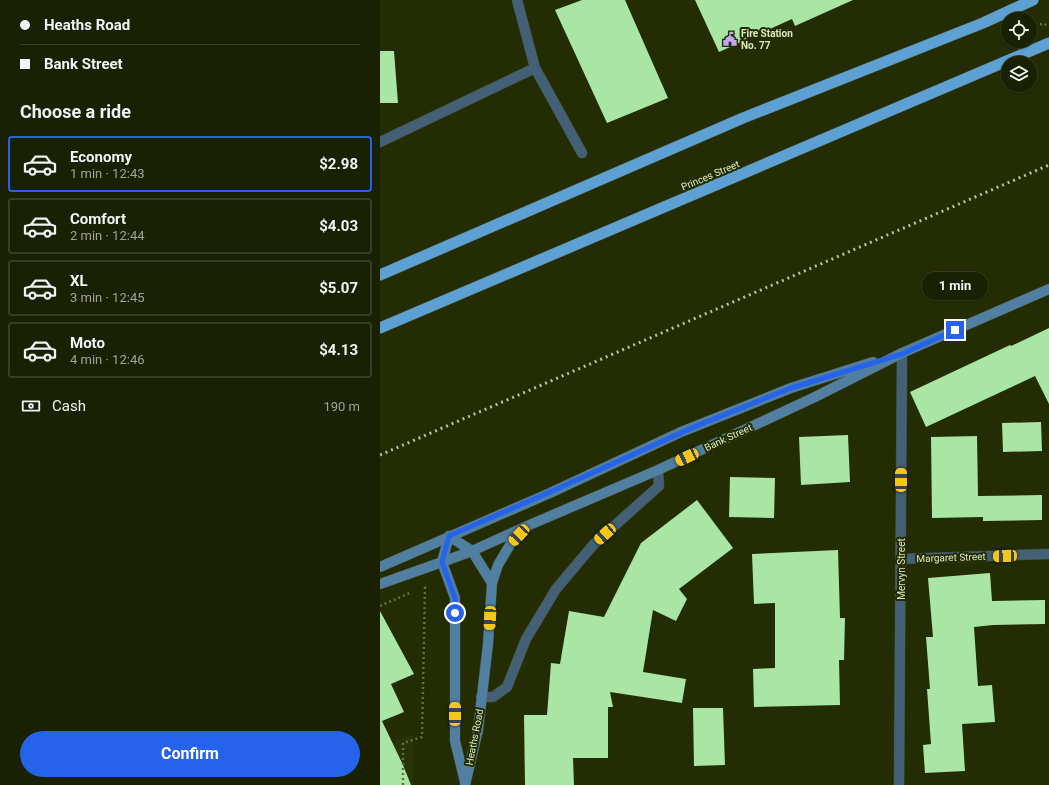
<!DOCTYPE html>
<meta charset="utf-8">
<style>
:root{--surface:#1a2102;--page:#23290c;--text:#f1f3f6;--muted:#9fa399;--line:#383e24;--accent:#2563eb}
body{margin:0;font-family:Roboto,sans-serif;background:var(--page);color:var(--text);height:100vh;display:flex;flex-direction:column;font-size:15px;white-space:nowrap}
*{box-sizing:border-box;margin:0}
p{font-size:13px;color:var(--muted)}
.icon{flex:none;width:22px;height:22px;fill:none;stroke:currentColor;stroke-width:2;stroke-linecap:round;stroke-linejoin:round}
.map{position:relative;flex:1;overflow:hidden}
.sheet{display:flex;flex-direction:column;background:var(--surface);width:380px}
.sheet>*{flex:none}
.hud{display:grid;align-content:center;height:88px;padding:0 20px;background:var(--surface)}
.controls{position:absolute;left:621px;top:12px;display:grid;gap:8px}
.controls a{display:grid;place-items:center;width:36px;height:36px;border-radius:50%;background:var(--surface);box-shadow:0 1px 3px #0004,0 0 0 1px var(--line);font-size:20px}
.end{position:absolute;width:18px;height:18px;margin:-9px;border:5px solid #2563eb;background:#fff;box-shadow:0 0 0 2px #fff}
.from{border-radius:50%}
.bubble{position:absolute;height:28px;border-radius:14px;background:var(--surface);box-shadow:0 1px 3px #0004,0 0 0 1px var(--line);font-size:13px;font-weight:700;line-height:28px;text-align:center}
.car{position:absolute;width:12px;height:24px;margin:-12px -6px;border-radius:5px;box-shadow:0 0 3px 1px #0007;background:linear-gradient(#f5c518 24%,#345 0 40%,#f5c518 0 76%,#345 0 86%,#f5c518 0)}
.hud b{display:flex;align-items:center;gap:14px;height:38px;font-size:15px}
.hud b+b{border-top:1px solid var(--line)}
.hud i{width:10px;height:10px;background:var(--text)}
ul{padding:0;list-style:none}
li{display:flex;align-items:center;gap:12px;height:56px;margin:0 8px 6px;padding:0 12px;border:2px solid var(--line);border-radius:4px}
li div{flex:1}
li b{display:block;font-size:15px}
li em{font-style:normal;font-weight:700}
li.active{border-color:var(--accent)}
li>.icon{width:36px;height:36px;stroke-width:1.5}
h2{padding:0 20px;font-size:18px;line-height:48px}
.pay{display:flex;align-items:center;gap:10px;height:44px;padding:0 20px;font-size:15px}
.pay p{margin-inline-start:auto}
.cta{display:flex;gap:8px;margin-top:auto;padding:8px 20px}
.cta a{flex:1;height:46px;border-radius:24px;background:var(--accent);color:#fff;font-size:16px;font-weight:700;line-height:46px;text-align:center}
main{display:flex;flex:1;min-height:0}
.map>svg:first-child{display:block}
.built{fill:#293405}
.building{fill:#a9e6a3}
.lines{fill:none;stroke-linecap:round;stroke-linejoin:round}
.service-casing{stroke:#404a22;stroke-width:11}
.minor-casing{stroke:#404a22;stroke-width:11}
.secondary-casing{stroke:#404a22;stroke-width:11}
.trunk-casing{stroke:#404a22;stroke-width:12}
.path{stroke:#636e46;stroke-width:2.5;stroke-dasharray:2 3;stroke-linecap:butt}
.service{stroke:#436076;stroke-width:10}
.minor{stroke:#436076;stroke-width:10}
.secondary{stroke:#507fa2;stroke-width:10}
.trunk{stroke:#5da1d4;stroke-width:11}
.rail{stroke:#b7c39d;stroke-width:3;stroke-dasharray:2 4;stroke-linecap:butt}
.route{stroke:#2563eb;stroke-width:5}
.labels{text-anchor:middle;stroke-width:4;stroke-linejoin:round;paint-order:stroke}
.poi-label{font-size:10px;font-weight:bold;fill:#dbe8c2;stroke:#232c03;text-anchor:start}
.street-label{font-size:10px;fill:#dbe8c2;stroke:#232c03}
</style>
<main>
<section class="sheet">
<div class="hud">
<b><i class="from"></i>Heaths Road</b>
<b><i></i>Bank Street</b>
</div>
<h2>Choose a ride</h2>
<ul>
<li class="active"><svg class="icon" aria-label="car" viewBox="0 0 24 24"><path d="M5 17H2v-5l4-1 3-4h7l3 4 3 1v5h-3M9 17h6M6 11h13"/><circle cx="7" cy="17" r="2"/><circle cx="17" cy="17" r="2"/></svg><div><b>Economy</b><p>1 min · 12:43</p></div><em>$2.98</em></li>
<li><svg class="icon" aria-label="car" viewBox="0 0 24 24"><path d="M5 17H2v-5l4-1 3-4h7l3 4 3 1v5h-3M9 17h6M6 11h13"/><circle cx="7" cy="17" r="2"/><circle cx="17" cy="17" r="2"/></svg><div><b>Comfort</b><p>2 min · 12:44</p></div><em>$4.03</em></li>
<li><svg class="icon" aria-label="car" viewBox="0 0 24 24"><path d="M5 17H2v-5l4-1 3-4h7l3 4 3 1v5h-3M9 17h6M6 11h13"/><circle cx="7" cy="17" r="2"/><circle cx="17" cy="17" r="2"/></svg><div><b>XL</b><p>3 min · 12:45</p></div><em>$5.07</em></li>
<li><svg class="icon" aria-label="car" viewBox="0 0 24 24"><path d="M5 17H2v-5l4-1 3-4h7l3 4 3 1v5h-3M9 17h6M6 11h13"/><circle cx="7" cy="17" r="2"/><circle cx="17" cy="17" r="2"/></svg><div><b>Moto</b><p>4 min · 12:46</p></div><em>$4.13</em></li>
</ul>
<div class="pay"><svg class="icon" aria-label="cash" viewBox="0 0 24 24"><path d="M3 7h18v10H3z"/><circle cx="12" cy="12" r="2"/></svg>Cash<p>190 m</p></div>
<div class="cta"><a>Confirm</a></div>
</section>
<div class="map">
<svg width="669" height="785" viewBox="0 0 669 785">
<rect width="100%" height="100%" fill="#232c03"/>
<path class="built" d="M33,734V785H0V747Z"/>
<path class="building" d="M202,0H245L288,98L227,123L175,10Z
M315,0H473L415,26L412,19L339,52Z
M0,51H14L18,103H0Z
M669,328V404L655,376L546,427L530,392L630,345L631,346Z
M661,422L662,451L623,452L622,423Z
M468,435L470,482L421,485L419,437Z
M597,436L598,496L662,495V520L603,521V517L552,518L551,437Z
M350,477L395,478L394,518L349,517Z
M317,500L353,548L299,589L307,599L296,621L273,610L263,672L306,679L302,703L230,692L233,707H228V758H193L194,785H145L144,715H167L171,663L180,664L189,611L224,617L261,543Z
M458,550L460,618H465L464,660H459L460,705L374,707L373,669L395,668V603L374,604L372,554Z
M610,573L612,601L665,600V624L613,625L594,627L598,686L612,685L615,722L582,724L585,771L545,773L543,745L551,744L547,689H550L546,637H553L548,578Z
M0,611L34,674L11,684L24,712L2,721L23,765L31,785H0Z
M313,708H343L345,765L314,766Z"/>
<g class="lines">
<defs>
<path id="service" d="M101,697H113L127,687L146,639L176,589L214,544L279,486L278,470"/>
<path id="minor" d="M155,68L202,153
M0,142L155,68L137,0
M521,559L669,554
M519,785L522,353"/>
<path id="secondary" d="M69,536L92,551L112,583
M62,562L75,598V741L85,782
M62,562L69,536
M0,567L170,493L301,432L411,388L493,362
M0,584L62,562L92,551L147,526L278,470L435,397L522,353L669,289
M85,785L98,730L108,644L112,583L118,565L131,543L144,529"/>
<path id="trunk" d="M0,275L363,118L603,23L653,0
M0,328L669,43"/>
</defs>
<use href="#service" class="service-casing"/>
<use href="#minor" class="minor-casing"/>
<use href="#secondary" class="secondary-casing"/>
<use href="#trunk" class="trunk-casing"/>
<path class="path" d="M650,25L665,24L666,26
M0,606L32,592
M23,785V743L42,737L45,587H44"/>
<use href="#service" class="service"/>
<use href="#minor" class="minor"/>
<use href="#secondary" class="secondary"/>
<use href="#trunk" class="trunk"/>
<path class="rail" d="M0,455L669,165"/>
</g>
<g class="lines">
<path class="route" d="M75,613V598L62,562L69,536L170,492L314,427L411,388L522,354L575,330"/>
</g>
<defs>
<symbol id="civic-bare" viewBox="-9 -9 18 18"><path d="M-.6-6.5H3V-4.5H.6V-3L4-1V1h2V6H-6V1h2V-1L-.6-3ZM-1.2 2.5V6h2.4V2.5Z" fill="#c4a7f1" stroke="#232c03" stroke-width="2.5" paint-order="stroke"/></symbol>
</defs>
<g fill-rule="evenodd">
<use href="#civic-bare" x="340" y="29" width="20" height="20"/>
</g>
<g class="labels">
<g class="poi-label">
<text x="361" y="37">Fire Station<tspan x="361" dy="12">No. 77</tspan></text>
</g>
<g class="street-label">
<text transform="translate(330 175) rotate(-23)" y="4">Princes Street</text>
<text transform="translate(348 437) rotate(-25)" y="4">Bank Street</text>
<text transform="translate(571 557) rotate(-2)" y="4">Margaret Street</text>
<text transform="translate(521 569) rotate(-90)" y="4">Mervyn Street</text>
<text transform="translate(94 737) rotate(-79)" y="4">Heaths Road</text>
</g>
</g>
</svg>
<div class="controls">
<a><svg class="icon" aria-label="locate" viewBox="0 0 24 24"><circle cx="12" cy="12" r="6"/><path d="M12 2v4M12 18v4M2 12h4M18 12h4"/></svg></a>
<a><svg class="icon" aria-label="layers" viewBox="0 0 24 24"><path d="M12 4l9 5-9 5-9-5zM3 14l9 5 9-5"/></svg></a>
</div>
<i class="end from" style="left:75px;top:613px"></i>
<i class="end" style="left:575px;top:330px"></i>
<div class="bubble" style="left:542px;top:272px;width:66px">1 min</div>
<i class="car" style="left:307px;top:457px;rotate:245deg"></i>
<i class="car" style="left:521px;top:480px;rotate:0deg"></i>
<i class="car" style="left:225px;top:534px;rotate:228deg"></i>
<i class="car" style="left:139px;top:535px;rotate:223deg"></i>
<i class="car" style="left:625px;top:556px;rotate:268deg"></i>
<i class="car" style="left:110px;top:618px;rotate:183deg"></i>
<i class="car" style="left:75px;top:714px;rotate:0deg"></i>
</div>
</main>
